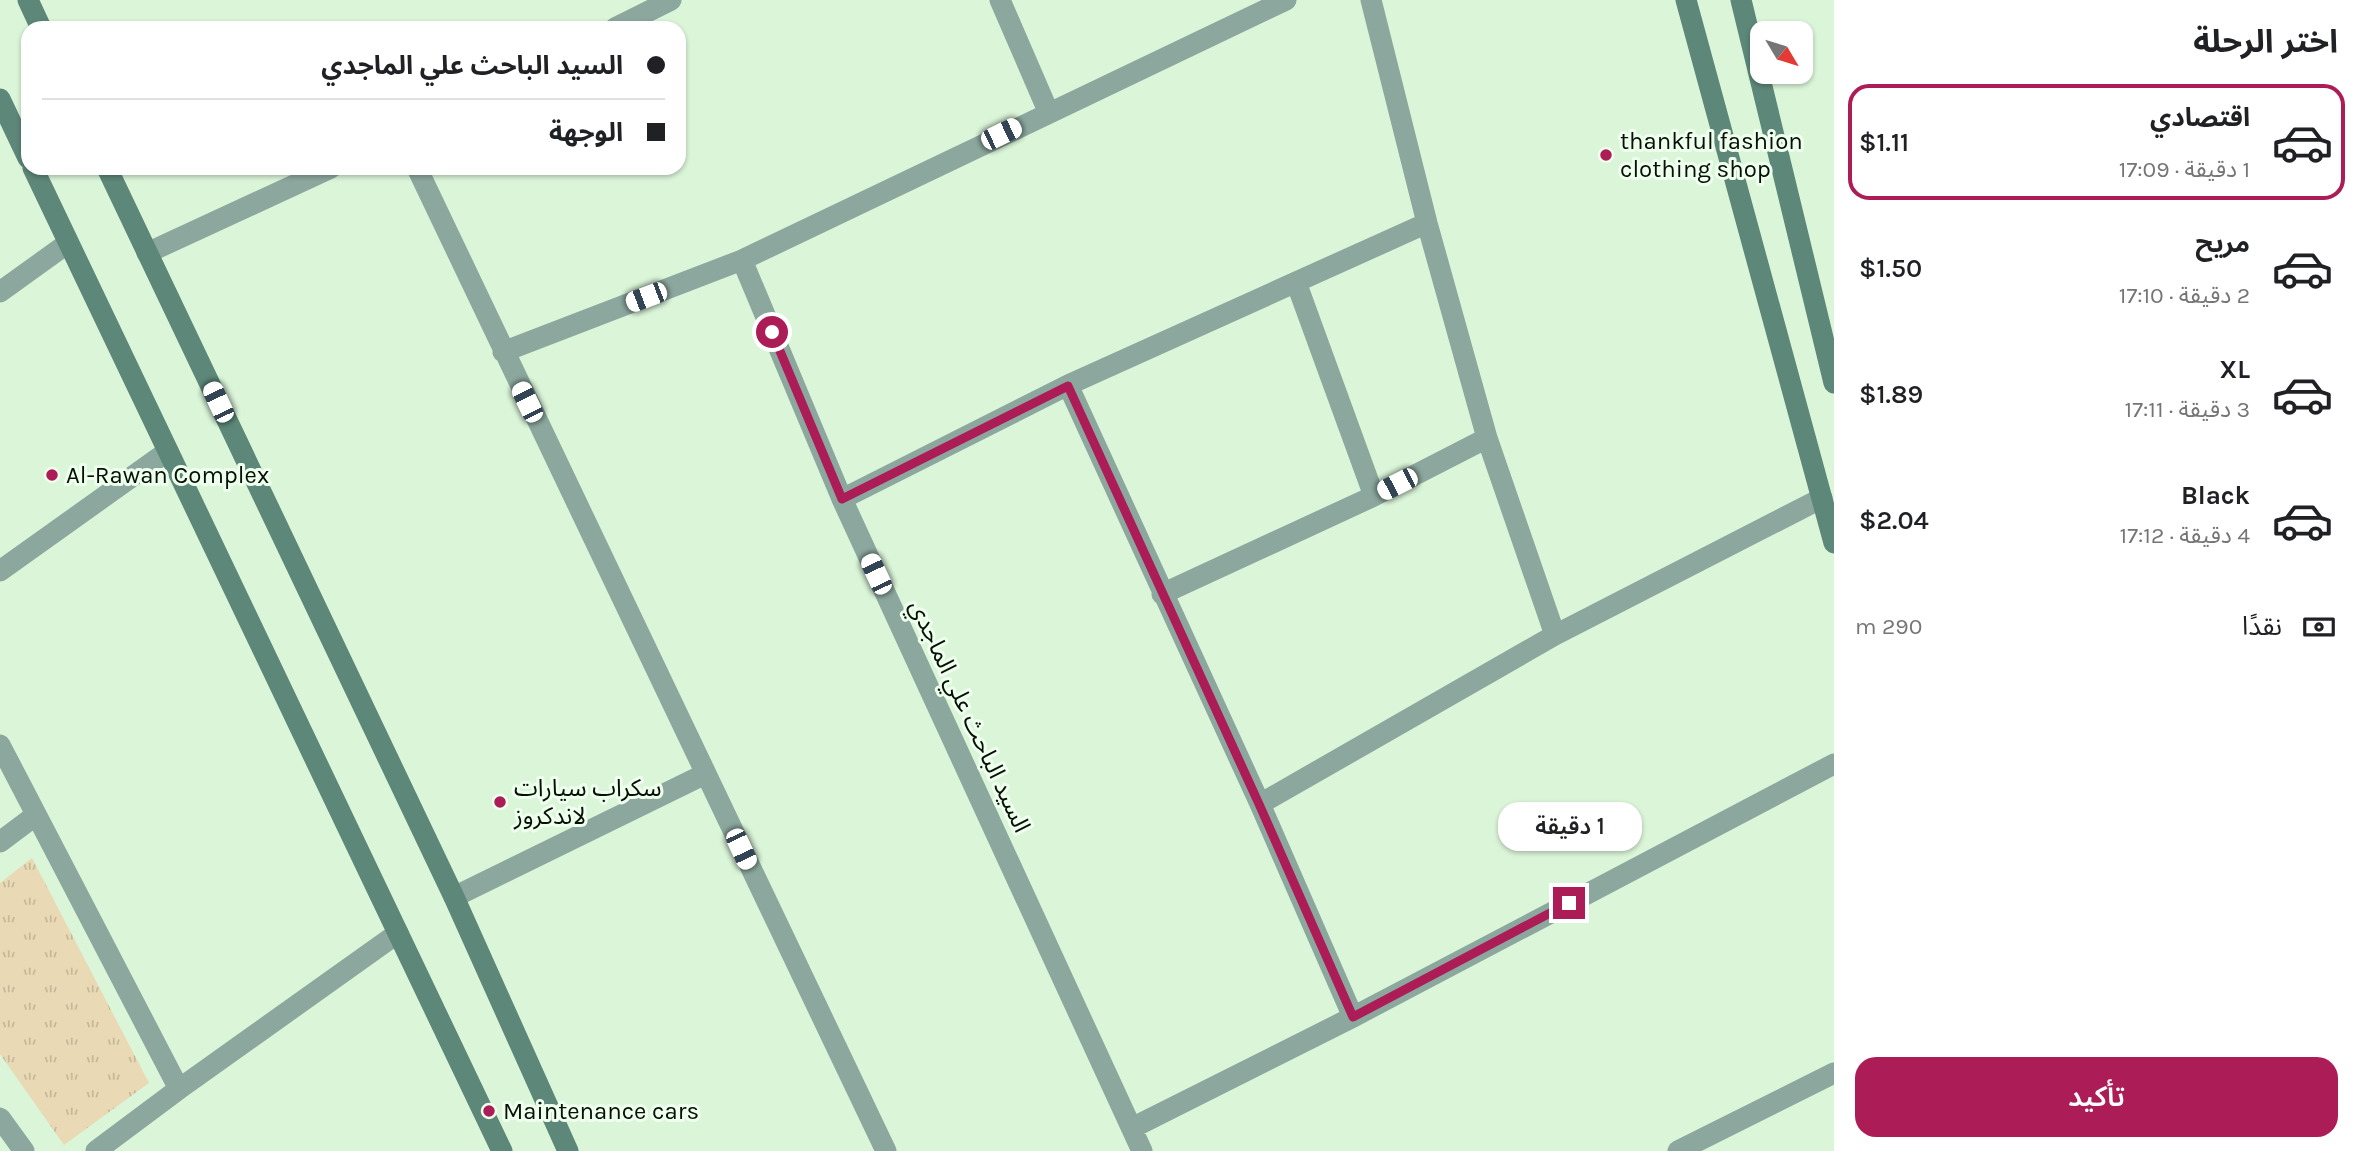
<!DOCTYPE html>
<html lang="ar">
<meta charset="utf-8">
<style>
:root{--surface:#fff;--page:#f2f2f2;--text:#202124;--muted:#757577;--line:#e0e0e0;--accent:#ac1d58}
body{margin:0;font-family:Karla,"Noto Sans Arabic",sans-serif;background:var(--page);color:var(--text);direction:rtl;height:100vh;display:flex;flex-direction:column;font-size:26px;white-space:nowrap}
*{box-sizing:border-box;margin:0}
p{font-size:23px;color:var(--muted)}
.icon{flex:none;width:38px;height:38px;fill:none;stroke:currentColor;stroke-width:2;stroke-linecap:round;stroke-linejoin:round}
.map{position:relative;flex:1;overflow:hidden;direction:ltr}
.drawer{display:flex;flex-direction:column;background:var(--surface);width:525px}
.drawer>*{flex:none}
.banner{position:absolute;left:21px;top:21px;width:665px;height:154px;border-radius:21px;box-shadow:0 2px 5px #0004;direction:rtl;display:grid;align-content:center;height:154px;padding:0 21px;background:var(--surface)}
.needle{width:46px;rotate:128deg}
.fabs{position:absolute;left:1750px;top:21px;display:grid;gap:14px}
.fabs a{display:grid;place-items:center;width:63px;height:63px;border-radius:14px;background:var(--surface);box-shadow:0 2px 5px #0004;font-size:35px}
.end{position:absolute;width:32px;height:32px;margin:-16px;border:9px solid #ac1d58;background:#fff;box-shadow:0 0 0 4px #fff}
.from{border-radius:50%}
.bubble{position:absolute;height:49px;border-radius:21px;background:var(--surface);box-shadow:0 2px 5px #0004;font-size:23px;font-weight:600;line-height:49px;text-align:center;direction:rtl}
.car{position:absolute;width:21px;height:42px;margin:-21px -10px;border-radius:9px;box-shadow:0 0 5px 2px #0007;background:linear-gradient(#fff 24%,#345 0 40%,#fff 0 76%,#345 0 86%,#fff 0)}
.banner b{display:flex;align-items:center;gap:24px;height:66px;font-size:26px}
.banner b+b{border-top:2px solid var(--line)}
.banner i{width:18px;height:18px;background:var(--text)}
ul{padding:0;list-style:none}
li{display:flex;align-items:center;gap:21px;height:116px;margin:0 14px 10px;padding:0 7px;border:4px solid transparent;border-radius:21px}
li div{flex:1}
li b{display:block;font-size:26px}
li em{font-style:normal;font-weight:600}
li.on{border-color:var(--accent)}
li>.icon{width:63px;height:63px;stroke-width:1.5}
h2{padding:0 21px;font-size:32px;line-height:84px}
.pay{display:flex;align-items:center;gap:18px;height:77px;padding:0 21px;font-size:26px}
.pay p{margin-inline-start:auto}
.primary-button{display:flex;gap:14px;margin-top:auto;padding:14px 21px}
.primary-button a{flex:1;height:80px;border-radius:21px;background:var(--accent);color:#fff;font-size:28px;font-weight:600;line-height:80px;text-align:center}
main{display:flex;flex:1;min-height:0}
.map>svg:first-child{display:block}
.park{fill:url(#park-tufts)}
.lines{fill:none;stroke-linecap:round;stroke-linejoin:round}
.street{stroke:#8ca89e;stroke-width:21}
.secondary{stroke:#5d8779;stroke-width:21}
.route{stroke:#ac1d58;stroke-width:9}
.poi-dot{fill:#ac1d58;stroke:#efffee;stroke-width:2.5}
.labels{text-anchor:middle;stroke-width:6;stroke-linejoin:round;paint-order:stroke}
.poi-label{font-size:24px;fill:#071007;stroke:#efffee;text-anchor:start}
.street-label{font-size:24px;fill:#071007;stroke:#efffee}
</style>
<main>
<section class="drawer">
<h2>اختر الرحلة</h2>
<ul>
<li class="on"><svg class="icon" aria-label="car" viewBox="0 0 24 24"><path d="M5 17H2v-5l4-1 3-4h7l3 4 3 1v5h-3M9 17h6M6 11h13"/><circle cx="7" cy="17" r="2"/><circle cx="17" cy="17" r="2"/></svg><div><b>اقتصادي</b><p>1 دقيقة · 17:09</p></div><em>$1.11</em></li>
<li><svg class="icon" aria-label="car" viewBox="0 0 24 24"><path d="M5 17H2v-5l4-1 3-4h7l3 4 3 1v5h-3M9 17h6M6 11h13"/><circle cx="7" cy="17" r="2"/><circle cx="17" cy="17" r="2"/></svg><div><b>مريح</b><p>2 دقيقة · 17:10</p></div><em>$1.50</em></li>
<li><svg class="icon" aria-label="car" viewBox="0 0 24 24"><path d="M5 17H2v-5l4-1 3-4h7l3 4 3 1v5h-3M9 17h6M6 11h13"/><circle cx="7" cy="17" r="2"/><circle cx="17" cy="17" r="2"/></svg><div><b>XL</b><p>3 دقيقة · 17:11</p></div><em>$1.89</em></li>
<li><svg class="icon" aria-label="car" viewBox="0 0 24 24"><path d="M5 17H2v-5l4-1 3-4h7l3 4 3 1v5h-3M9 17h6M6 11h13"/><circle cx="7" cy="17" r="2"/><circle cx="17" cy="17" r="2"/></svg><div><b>Black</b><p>4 دقيقة · 17:12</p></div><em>$2.04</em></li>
</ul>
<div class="pay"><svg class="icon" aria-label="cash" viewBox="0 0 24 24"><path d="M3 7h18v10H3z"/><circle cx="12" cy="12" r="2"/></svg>نقدًا<p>290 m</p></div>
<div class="primary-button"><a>تأكيد</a></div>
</section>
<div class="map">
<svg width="1834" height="1151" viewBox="0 0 1834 1151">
<defs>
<pattern id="park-tufts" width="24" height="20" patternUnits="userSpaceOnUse" patternTransform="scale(1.75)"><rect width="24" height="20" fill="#e9d9b5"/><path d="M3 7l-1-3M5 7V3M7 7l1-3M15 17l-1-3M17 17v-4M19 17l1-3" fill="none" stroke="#c6b99a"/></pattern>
</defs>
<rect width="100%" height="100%" fill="#dbf5d9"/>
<path class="park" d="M32,858L149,1083L64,1145L0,1054V883Z"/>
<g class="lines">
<path class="street" d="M1000,0L1048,111
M615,28L671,0
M417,168L886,1151
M147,253L331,168
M742,260L842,499L1142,1151
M1296,282L1374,496
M0,292L68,243
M503,352L742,260L1286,0
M1068,385L1260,804L1353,1017
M1487,438L1555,635
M842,499L1068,385L1427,223
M0,571L168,451
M1162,594L1374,496L1487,438L1427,223L1371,0
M0,745L179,1089L96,1151
M1260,804L1555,635L1822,498
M0,842L36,815
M454,897L705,774
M179,1089L398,933
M0,1118L24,1151
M1132,1128L1353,1017L1834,764
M1678,1151L1834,1073"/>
<path class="secondary" d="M28,0L41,28
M1686,0L1834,543
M1741,0L1834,383
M0,99L28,158
M33,168L502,1151
M107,168L454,897L568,1151"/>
</g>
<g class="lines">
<path class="route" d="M772,332L842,499L1068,386L1259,804L1353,1017L1569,903"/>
</g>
<g class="poi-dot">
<circle cx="1606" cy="155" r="7"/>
<circle cx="52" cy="475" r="7"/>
<circle cx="500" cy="802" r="7"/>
<circle cx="489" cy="1111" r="7"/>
</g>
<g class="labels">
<g class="poi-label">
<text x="1620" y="149">thankful fashion<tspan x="1620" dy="28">clothing shop</tspan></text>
<text x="66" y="483">Al-Rawan Complex</text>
<text x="514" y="796">سكراب سيارات<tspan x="514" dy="28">لاندكروز</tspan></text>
<text x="503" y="1119">Maintenance cars</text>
</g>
<g class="street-label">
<text transform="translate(970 716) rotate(65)" y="8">السيد الباحث علي الماجدي</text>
</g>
</g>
</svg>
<div class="fabs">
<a><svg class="needle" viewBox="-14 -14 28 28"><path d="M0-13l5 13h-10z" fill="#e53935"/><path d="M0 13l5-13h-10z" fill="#757577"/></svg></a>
</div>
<i class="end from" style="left:772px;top:332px"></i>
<i class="end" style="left:1569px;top:903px"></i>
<div class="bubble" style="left:1498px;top:802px;width:144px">1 دقيقة</div>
<i class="car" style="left:1001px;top:134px;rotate:64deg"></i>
<i class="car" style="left:646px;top:297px;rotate:249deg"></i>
<i class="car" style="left:218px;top:402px;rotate:335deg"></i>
<i class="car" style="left:527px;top:402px;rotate:334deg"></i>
<i class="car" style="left:1397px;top:484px;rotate:243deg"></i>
<i class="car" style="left:876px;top:574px;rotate:335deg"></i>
<i class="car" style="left:741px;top:849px;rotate:155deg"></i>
<div class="banner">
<b><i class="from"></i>السيد الباحث علي الماجدي</b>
<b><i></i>الوجهة</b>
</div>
</div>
</main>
